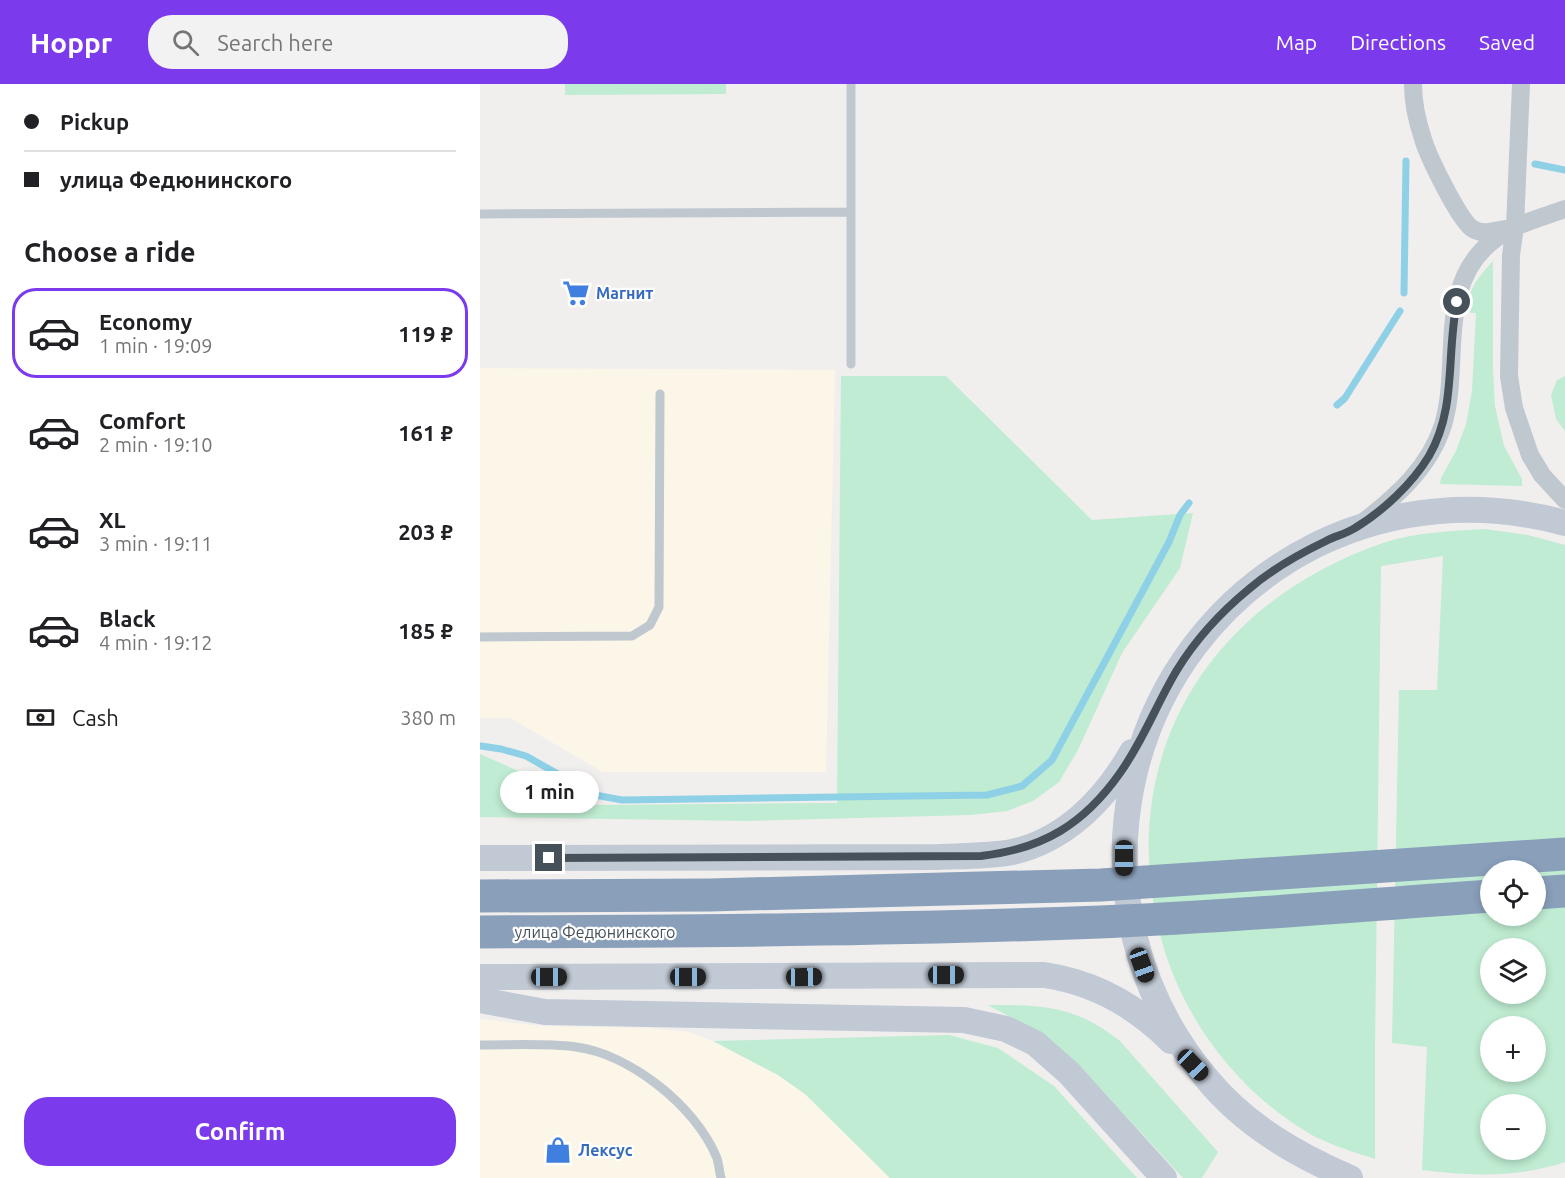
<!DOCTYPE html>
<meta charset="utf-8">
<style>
:root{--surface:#fff;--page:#f2f2f2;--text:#202124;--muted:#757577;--line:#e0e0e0;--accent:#7c3aed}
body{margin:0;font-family:Ubuntu,sans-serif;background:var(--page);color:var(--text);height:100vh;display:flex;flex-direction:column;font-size:22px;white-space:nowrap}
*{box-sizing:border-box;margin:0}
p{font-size:20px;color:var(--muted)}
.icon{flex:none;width:33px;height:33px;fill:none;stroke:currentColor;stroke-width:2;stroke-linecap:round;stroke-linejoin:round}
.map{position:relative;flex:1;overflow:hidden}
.side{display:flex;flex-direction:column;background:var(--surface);width:480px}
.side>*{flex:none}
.top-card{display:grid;align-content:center;height:132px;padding:0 24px;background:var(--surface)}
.controls{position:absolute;left:1000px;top:776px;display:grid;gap:12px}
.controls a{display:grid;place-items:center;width:66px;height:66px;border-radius:50%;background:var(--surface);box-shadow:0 3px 9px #0003;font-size:30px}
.end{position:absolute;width:27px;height:27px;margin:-14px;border:8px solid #47515a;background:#fff;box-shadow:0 0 0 3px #fff}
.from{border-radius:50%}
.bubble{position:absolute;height:42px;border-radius:21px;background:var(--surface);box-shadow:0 3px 9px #0003;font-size:20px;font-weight:700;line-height:42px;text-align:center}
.car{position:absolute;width:18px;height:36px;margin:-18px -9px;border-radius:8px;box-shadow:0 0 4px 2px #0007;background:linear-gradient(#222 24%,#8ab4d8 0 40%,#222 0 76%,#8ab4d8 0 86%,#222 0)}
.top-card b{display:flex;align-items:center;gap:21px;height:57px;font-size:22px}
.top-card b+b{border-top:2px solid var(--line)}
.top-card i{width:15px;height:15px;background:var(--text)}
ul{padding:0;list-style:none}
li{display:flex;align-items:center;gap:18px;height:90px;margin:0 12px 9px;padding:0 12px;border:3px solid transparent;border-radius:24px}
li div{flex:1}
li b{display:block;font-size:22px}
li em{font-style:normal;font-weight:700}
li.on{border-color:var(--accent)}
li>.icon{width:54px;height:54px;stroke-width:1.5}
h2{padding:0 24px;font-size:27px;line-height:72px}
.pay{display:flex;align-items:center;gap:15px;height:66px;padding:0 24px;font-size:22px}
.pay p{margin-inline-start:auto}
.action{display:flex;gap:12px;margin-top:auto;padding:12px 24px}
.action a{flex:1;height:69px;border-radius:24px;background:var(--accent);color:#fff;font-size:24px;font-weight:700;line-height:69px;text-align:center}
header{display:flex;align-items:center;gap:36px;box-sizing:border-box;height:84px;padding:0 30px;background:var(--accent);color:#fff}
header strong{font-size:28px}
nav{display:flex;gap:33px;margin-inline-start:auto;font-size:21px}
.search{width:420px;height:54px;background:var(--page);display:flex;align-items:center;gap:15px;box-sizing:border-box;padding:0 21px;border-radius:24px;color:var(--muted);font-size:22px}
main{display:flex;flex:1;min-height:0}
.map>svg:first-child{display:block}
.commercial{fill:#fbf6e8}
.green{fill:#bfecd2;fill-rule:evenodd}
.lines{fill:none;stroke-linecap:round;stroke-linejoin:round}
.stream{stroke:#8ed1e6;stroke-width:7}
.lane{stroke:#bfc8cf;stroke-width:9}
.street{stroke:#bfc8cf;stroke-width:18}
.secondary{stroke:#c0c9d4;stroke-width:26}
.highway{stroke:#899fba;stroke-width:33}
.route{stroke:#47515a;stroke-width:8}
.labels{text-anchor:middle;stroke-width:4.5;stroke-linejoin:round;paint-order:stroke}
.shop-label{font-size:16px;font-weight:bold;fill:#366cbe;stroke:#fff;text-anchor:start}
.street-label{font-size:16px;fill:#47515a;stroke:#fff}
</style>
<header>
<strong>Hoppr</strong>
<div class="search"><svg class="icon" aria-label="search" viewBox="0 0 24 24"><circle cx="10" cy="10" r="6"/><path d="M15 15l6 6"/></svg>Search here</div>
<nav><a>Map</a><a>Directions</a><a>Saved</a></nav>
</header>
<main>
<section class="side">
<div class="top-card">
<b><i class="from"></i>Pickup</b>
<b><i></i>улица Федюнинского</b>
</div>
<h2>Choose a ride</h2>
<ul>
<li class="on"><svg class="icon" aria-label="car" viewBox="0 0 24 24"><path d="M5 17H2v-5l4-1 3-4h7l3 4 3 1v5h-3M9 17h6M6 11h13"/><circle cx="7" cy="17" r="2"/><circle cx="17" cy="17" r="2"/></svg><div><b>Economy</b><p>1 min · 19:09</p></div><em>119 ₽</em></li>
<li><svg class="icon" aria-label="car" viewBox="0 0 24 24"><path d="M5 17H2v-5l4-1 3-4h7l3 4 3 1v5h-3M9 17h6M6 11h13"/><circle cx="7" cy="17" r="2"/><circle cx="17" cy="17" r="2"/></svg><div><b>Comfort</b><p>2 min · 19:10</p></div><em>161 ₽</em></li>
<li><svg class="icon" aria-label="car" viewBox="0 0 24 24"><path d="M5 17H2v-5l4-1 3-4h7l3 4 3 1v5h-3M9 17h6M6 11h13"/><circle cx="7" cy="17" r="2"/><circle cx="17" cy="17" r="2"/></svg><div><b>XL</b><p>3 min · 19:11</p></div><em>203 ₽</em></li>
<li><svg class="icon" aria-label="car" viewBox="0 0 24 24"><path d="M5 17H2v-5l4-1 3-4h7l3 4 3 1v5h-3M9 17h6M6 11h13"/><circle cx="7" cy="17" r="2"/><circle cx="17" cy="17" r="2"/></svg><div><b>Black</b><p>4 min · 19:12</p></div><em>185 ₽</em></li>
</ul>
<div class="pay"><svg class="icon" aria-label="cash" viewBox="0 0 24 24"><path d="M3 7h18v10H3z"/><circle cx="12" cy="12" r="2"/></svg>Cash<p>380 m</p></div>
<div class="action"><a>Confirm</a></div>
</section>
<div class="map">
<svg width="1085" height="1094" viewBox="0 0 1085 1094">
<rect width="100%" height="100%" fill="#f1eeee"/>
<path class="commercial" d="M0,284L355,286L346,688H123L30,634H0Z
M0,935L61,942L169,944L209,948L233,957L298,991L325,1010L410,1094H0Z"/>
<path class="green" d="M85,0H246V10L85,11Z
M1013,177V287L1015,322L1024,362L1042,395V402L960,400L961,394L976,367L986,340L992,307L996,229L984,228C990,205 997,194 1013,177Z
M361,292H466L612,436L713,429L700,484L642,569L598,666L579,698L553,717L527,727L491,731L268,737L0,733V670L115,721L357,719Z
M1085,292V347L1076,335L1071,311L1077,296Z
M1005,445L1048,451L1085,461V1078C1038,1094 990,1092 942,1086L947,963L912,959L919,606H957L963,472L901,482L895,964V1075C874,1068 850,1061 830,1050C758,1008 702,934 681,854C633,673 729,519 903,459C936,448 971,447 1005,445ZM1011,786H1056V831H1011ZM1011,864H1056V909H1011ZM1011,942H1056V987H1011ZM1011,1020H1056V1065H1011Z
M508,921C563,921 594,921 640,957L738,1068L722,1094H703L598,980L541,939Z
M469,951L518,964L574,1002L657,1094H410L325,1010L298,991L233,957Z"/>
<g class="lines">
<path class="stream" d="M1055,80L1085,86
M924,209L926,77
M857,321L865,314L920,227
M1,662L21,665L46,672L115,711L142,716L507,711L542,702L572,676L689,458L700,431L709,419"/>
<path class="lane" d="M0,130L370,128
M371,280V0
M0,553L152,552L170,541L179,523L180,310
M0,961C32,961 65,959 96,963C150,970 215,1022 236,1072C239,1078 239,1087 241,1094"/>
<path class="street" d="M933,0C933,19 937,37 943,55C948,72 980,138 993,145C1003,151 1014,147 1025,145
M1041,0L1035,143L1031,171L1029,292L1034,324L1050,371L1062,391L1085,416
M882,439C916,413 950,383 963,341C981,282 956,204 1010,159C1031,141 1060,134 1085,125"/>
<path class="secondary" d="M0,774L458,773C481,772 505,772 527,769C583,759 625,716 652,668
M0,893L564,891C613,898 656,922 691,957
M0,916L65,928L484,936L526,945L555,959L589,989L684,1094
M870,1094C815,1070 765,1041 727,995C582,823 635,562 836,461C914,423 1001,416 1085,439"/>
<path class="highway" d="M1056,809L1085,807
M0,812L230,811L621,801L1085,770
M0,848C207,847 414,846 620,838C751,833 881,821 1011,812"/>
</g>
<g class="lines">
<path class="route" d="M69,774L501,772C563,765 604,740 640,689C663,657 677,619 697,586C716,555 741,528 769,505C792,485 819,470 846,457C855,452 866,450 875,444C903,427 932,400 949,372C977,324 966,270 977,218"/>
</g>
<defs>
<symbol id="supermarket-bare" viewBox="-9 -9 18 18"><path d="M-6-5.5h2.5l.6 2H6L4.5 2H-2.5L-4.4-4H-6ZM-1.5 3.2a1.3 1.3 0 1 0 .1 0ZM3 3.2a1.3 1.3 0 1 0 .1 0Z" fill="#3f7fe0" stroke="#fff" stroke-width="2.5" paint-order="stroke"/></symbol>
<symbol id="shop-bare" viewBox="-9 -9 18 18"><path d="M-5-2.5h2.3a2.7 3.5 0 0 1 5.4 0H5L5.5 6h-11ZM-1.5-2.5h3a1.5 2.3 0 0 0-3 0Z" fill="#3f7fe0" stroke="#fff" stroke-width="2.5" paint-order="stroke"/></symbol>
</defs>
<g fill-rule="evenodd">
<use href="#supermarket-bare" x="77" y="190" width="38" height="38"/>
<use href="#shop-bare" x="59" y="1047" width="38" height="38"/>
</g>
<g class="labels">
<g class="shop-label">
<text x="116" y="215">Магнит</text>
<text x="98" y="1072">Лексус</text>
</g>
<g class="street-label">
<text x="115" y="854">улица Федюнинского</text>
</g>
</g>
</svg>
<div class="controls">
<a><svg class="icon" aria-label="locate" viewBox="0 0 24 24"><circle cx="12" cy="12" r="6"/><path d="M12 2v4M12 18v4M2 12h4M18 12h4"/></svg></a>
<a><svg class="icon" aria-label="layers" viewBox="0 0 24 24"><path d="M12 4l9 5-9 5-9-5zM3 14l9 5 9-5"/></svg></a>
<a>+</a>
<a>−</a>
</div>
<i class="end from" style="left:977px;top:218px"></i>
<i class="end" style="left:69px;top:774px"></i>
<div class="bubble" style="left:20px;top:687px;width:99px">1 min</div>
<i class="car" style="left:644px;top:774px;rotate:180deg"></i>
<i class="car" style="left:662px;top:881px;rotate:160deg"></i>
<i class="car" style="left:466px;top:891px;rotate:90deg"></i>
<i class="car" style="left:69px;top:893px;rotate:90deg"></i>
<i class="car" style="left:208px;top:893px;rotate:90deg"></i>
<i class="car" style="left:324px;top:893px;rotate:89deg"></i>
<i class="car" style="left:713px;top:981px;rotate:136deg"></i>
</div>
</main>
